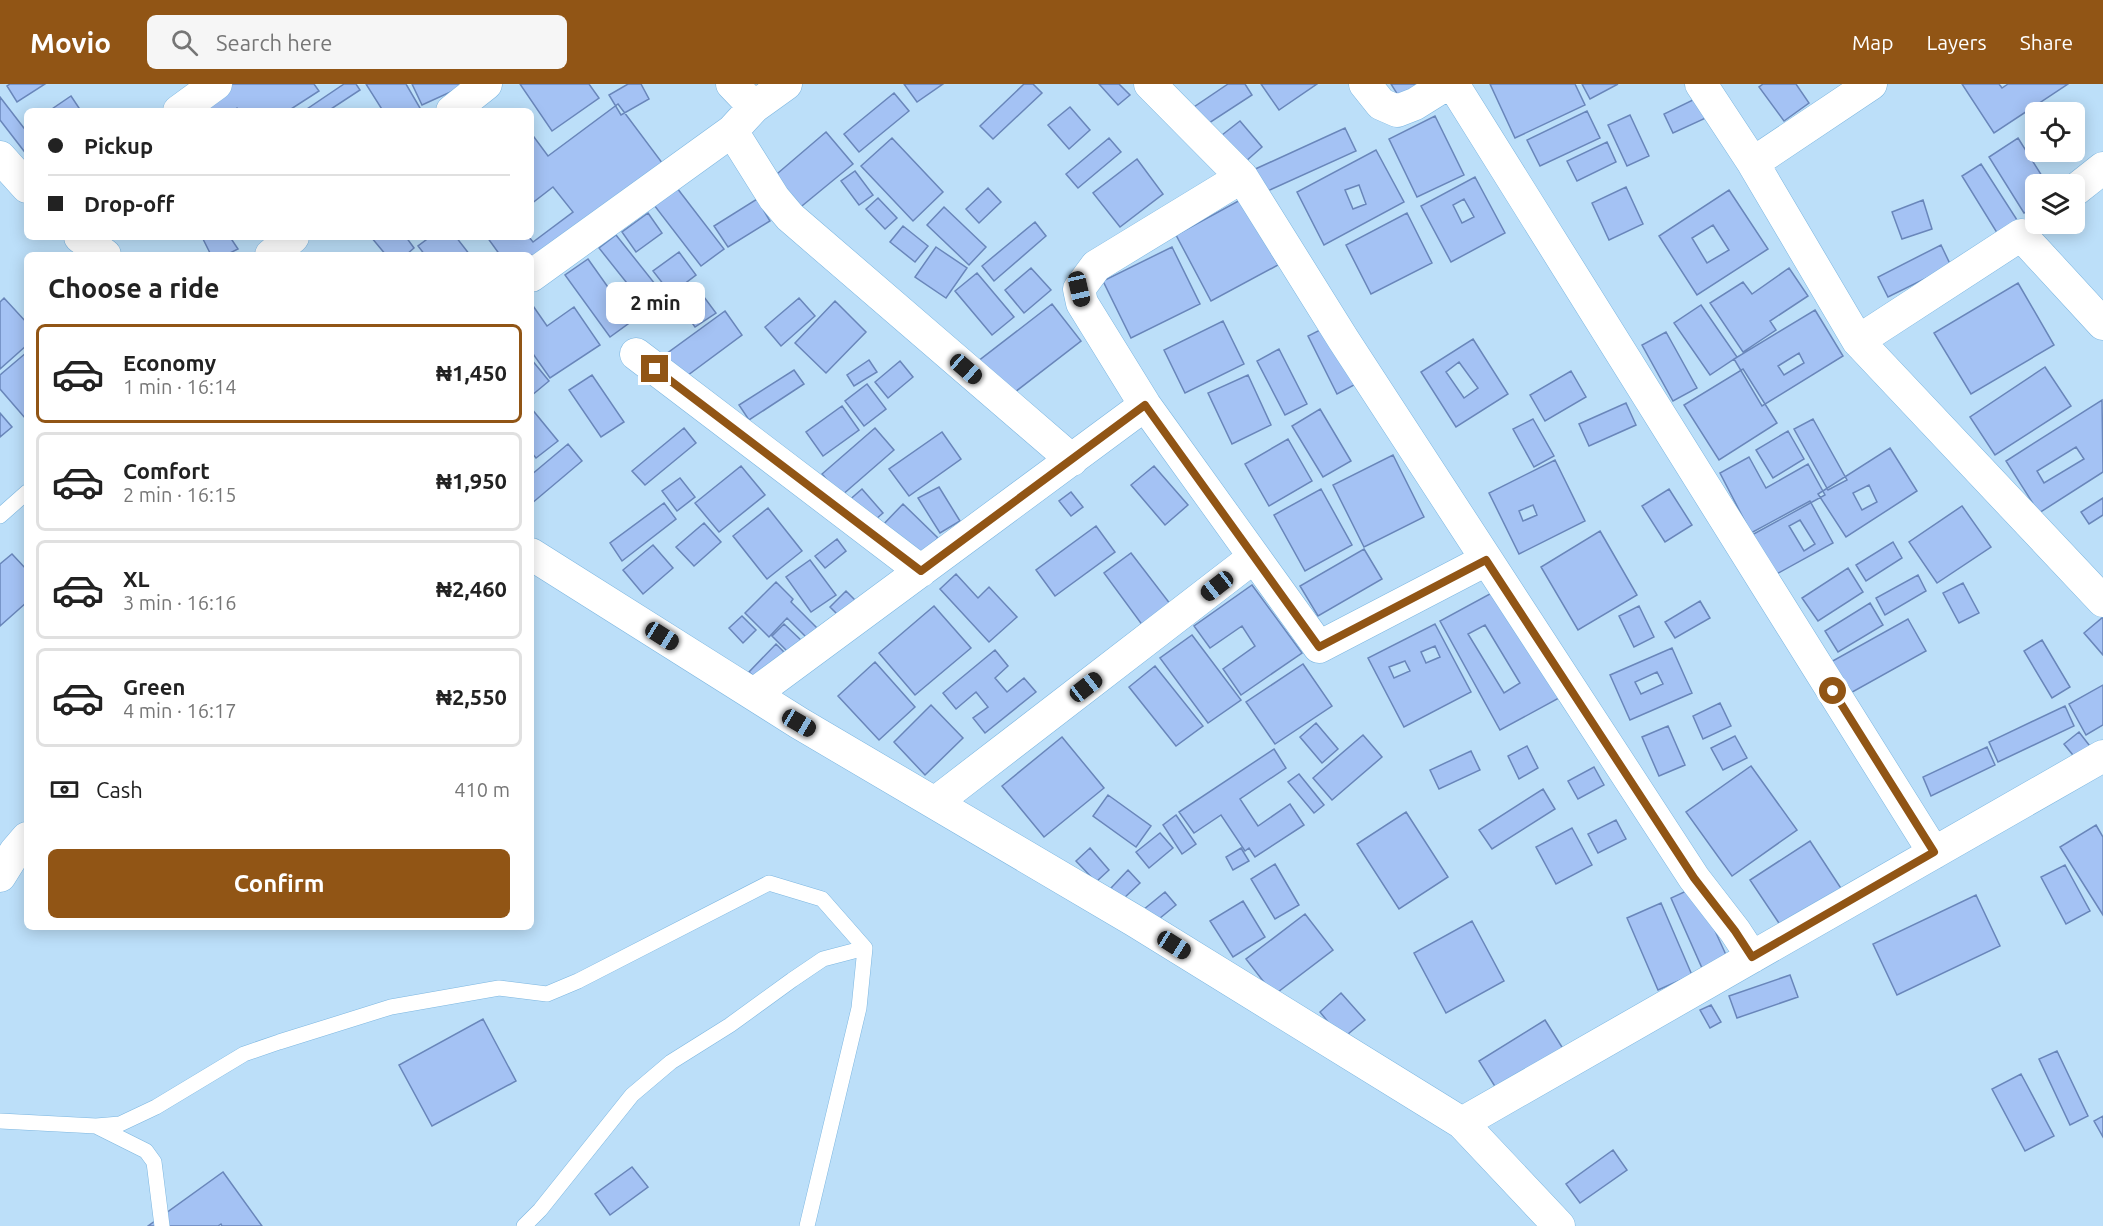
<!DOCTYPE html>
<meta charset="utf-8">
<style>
:root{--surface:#fff;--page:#f6f6f6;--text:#222;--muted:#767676;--line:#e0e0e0;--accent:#915515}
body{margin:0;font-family:Ubuntu,sans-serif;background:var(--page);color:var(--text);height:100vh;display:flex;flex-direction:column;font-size:22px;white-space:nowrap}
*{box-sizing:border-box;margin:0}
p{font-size:20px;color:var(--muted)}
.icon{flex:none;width:33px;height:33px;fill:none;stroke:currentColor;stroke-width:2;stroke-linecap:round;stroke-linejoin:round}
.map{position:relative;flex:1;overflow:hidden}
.sheet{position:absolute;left:24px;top:168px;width:510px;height:678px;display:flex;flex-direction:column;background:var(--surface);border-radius:9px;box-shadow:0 3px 15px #0003}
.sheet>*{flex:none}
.top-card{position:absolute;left:24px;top:24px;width:510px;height:132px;border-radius:9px;box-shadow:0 3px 15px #0003;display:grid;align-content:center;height:132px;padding:0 24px;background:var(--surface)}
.tools{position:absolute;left:2025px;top:18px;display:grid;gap:12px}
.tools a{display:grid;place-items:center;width:60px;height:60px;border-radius:9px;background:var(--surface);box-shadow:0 3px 15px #0003;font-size:30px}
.end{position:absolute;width:27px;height:27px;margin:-14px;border:8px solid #915515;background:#fff;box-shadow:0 0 0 3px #fff}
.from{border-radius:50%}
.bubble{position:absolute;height:42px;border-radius:9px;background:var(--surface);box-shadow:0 3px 15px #0003;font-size:20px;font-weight:700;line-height:42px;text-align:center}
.car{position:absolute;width:18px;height:36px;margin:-18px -9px;border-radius:8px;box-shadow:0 0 4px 2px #0007;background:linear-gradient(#222 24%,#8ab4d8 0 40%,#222 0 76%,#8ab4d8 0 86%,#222 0)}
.top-card b{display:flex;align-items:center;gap:21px;height:57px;font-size:22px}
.top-card b+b{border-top:2px solid var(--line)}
.top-card i{width:15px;height:15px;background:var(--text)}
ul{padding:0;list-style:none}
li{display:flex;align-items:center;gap:18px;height:99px;margin:0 12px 9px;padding:0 12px;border:3px solid var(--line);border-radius:9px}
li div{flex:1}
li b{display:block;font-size:22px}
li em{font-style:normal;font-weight:700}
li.selected{border-color:var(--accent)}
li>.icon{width:54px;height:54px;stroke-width:1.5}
h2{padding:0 24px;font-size:27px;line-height:72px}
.pay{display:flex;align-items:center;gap:15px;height:66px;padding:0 24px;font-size:22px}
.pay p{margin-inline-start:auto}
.button{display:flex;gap:12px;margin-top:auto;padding:12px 24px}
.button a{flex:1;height:69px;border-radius:9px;background:var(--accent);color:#fff;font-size:24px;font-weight:700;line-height:69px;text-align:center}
header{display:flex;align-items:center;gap:36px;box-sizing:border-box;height:84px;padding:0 30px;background:var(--accent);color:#fff}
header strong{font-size:28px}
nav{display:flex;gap:33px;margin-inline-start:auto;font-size:21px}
.search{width:420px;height:54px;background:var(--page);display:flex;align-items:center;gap:15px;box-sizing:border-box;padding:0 21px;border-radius:9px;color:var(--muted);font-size:22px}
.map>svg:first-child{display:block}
.building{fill:#a4c2f4;stroke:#6986ba;stroke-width:1.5;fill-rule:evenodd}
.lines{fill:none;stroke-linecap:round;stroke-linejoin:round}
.service-casing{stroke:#7cb6e0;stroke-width:16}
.minor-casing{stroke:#7cb6e0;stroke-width:33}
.service{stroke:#fff;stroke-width:15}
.minor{stroke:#fff;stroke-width:32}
.route{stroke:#915515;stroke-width:8}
</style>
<header>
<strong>Movio</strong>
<div class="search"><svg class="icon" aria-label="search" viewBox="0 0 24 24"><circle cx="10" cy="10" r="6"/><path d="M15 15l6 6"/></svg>Search here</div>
<nav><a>Map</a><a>Layers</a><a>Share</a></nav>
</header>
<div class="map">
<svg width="2103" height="1142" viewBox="0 0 2103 1142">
<rect width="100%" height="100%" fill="#bcdff9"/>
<path class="building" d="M10,0H45L17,18L7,2Z
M211,0H314L319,7L288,27H239L237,24L233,27H169Z
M344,0H356L360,6L328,27H304Z
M366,0H406L420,24L415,27H383Z
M412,0H468L422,21Z
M520,0H589L599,14L552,47Z
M628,0H641L649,15L621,31L609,11Z
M904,0H943L917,18Z
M1024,0H1033L1042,9L993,55L980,42Z
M1099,0H1119L1130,11L1118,21Z
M1228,0H1245L1252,11L1203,43L1191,25Z
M1261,0H1317L1279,26Z
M1391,0H1425L1401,16Z
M1490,0H1575L1585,21L1515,54Z
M1582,0H1618L1590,15Z
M1763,0H1796L1809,19L1784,37L1759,3Z
M1962,0H1999L2002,4L2008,0H2068L1994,49Z
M894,9L909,27L859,68L844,50Z
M71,12L81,27H49Z
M0,13L27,48V71L0,36Z
M1699,13L1708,33L1673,49L1664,30Z
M618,20L666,84L531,186V171H500L487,153H529L533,158L573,128L553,103L531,120V55L534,53L548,72Z
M1070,23L1090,46L1069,65L1048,41Z
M1587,27L1600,54L1540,82L1527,56Z
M1630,31L1649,72L1627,82L1608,41Z
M1435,32L1464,91L1417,113L1389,55Z
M1240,37L1262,63L1245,78L1222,51Z
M1345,44L1356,67L1261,110L1251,87Z
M826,48L853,80L797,126L771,95Z
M892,54L943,108L913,137L861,82Z
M1109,54L1121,68L1078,104L1066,90Z
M2018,54L2047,100H2036V123L2024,129L1989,73Z
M1607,58L1616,78L1577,97L1567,77Z
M1376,66L1404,118L1324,161L1297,108ZM1359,101L1366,120L1353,125L1345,106Z
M1137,75L1163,110L1120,143L1093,109Z
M1981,80L2019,139L1999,152L1962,92Z
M855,87L873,111L859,121L841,97Z
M1475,93L1505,149L1451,178L1421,122ZM1464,115L1474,133L1462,139L1453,121Z
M1626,103L1643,140L1609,156L1592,119Z
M677,104L724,165L701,182L654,121Z
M988,104L1001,118L979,139L966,125Z
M1729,106L1768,165L1697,211L1659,152ZM1713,141L1729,166L1707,179L1692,154Z
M878,114L897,134L885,145L866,125Z
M757,115L770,137L728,163L714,142Z
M1242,115L1278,181L1211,217L1176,151Z
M1923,116L1932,145L1902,155L1892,128Z
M944,123L986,163L969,181L927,141Z
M648,129L662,149L636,168L622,148Z
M1407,129L1432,179L1371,210L1346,161Z
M1035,138L1046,152L994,197L982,182Z
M903,142L928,162L915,178L890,158Z
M616,151L667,215L650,228L599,164Z
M202,153H230L238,165L226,171H211Z
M371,153H406L414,164L406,171H386Z
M430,153H456L470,171H425L418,162Z
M1941,161L1951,182L1888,213L1878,193Z
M936,163L967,184L946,214L915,193Z
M1172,163L1200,220L1131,254L1103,197Z
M679,168L696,191L671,210L653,187Z
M588,175L632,237L610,253L565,191Z
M1031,184L1051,206L1024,229L1005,206Z
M1789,184L1808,212L1770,237L1776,246L1743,268L1710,219L1743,198L1752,210Z
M977,189L1014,233L992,251L955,207Z
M2018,199L2054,261L1971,310L1934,249Z
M695,201L716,229L695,243L675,215Z
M4,214L27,239V261L0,285V218Z
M799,214L815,232L781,262L765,243Z
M835,217L866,248L826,289L795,259Z
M531,219L547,242L574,223L600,261L550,294L531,267Z
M1052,220L1081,257L1006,315L977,278Z
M1701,221L1737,273L1710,291L1674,239Z
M1815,226L1843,272L1762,322L1734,275ZM1799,269L1804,279L1784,291L1778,282Z
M725,227L742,251L680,297L662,273Z
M1223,237L1244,280L1185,309L1164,266Z
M1328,242L1356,300L1337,310L1308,252Z
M1666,248L1697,304L1673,317L1642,261Z
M1473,255L1508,310L1456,343L1421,288ZM1459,278L1478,304L1464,314L1446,288Z
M1279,265L1307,320L1285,331L1257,277Z
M27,268V332L25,334L0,305V291Z
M531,275L549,297L531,312Z
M869,276L877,288L854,302L847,291Z
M900,277L913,293L888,314L875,298Z
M2045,283L2071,322L1995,371L1970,333Z
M1743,285L1777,339L1719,376L1684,321Z
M794,286L804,300L749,336L739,321Z
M1571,287L1586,313L1545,337L1530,311Z
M592,291L624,338L601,353L569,306Z
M1248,291L1271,341L1232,360L1208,309Z
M867,300L886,325L864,342L845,317Z
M2102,316L2103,388L2039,429L2006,377ZM2076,363L2084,375L2044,399L2037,387Z
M1626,319L1636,341L1589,362L1579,340Z
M842,322L859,346L823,372L806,348Z
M531,324L558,357L536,374L531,368Z
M1320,325L1351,377L1323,393L1292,342Z
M0,329L12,343L0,353Z
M1533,335L1554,372L1534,383L1513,345Z
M1813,335L1847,396L1828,406L1794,345Z
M684,344L696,359L645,401L632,387Z
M875,344L894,366L841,412L822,390Z
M1788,347L1804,375L1773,394L1756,366Z
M942,348L961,375L909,412L889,385Z
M1288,355L1312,397L1269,422L1245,380Z
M568,360L582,377L531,420V391Z
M1890,364L1917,407L1846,453L1818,410ZM1869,401L1877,418L1862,426L1853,409Z
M1393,371L1424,433L1364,463L1333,401Z
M1749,373L1766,404L1808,380L1825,411L1752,451L1720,389Z
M1555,376L1585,437L1519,470L1489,409ZM1533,421L1537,431L1523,437L1519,427Z
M741,382L765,411L719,448L695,419Z
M1154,382L1188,421L1165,441L1131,401Z
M680,394L695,413L677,427L662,407Z
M939,403L960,437L940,449L918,414Z
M862,405L883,429L868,442L847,418Z
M1321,405L1352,461L1305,487L1274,431Z
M1669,405L1692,441L1665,458L1642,422Z
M1071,408L1083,423L1071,432L1059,417Z
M2103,414V431L2089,440L2081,428Z
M1810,417L1833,459L1773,492L1749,450ZM1800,436L1815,460L1804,467L1789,442Z
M664,419L676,435L622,477L610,459Z
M903,420L938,454L911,481L877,447Z
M1962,422L1991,463L1937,499L1909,458Z
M768,424L802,467L767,495L733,452Z
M704,439L721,458L694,482L676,463Z
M1096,442L1115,468L1055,512L1036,486Z
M1600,447L1637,511L1578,546L1541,483Z
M837,455L846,467L825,484L815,472Z
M1893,458L1902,474L1866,497L1856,481Z
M653,461L673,484L643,510L623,486Z
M1364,465L1382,495L1318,532L1300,502Z
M1131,469L1171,521L1143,542L1104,489Z
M12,470L27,486V518L0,542V480Z
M810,476L836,511L811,528L786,493Z
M1848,484L1863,508L1818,537L1802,514Z
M956,490L978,514L989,503L1017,533L989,558L940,505Z
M1918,491L1926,507L1885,531L1876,514Z
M776,498L793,515L791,518L820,547L810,557L787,534L769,553L745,529Z
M1963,499L1979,529L1959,539L1943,509Z
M1252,501L1302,569L1241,611L1223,585L1255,562L1242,542L1210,564L1194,542Z
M1499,505L1559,614L1500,646L1440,537ZM1485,541L1520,599L1504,609L1468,550Z
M846,507L857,518L842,535L830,523Z
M1700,517L1710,534L1675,554L1665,538Z
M1870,519L1883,541L1838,568L1825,547Z
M934,522L971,564L915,611L879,569Z
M1639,522L1654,553L1634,563L1619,532Z
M742,532L756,546L743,559L729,544Z
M2103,533V571L2084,549Z
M1908,535L1926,567L1847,611L1829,579Z
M784,540L803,558L790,570L772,552Z
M1435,540L1471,608L1404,643L1368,574ZM1435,562L1440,573L1426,579L1421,568ZM1405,577L1410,587L1394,594L1389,583Z
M1192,551L1241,616L1208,639L1160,574Z
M2042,556L2070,603L2052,614L2024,567Z
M776,560L791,575L765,603L749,588Z
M1672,564L1692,609L1630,636L1610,591ZM1657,588L1663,600L1641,610L1635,598Z
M995,566L1008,582L995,594L1007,608L1024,594L1036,608L985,649L973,634L988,623L976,608L956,625L943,609Z
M875,578L915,623L879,656L838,612Z
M1303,580L1332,622L1275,660L1246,618Z
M1155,582L1203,642L1176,662L1129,603Z
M2103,601V641L2086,651L2069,620Z
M1720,619L1731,642L1703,655L1693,632Z
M931,621L963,654L925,691L894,658Z
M2065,622L2074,642L1998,678L1989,658Z
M1316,639L1338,665L1322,679L1300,653Z
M1668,642L1685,681L1659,692L1642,653Z
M2079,648L2103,679L2089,691L2064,660Z
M1363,651L1382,673L1332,716L1313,694Z
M1735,652L1747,674L1723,686L1711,664Z
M1062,653L1104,704L1044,753L1002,702Z
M1527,662L1538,684L1519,695L1508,672Z
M1987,663L1995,681L1931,712L1923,693Z
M1274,665L1286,684L1240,715L1258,742L1290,720L1304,741L1255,773L1249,764L1245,767L1221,731L1194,749L1179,728Z
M1471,667L1480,686L1439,705L1430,686Z
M1751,682L1797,746L1732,792L1686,728Z
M1594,683L1604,701L1578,715L1568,697Z
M1299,690L1324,721L1314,729L1288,698Z
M1543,705L1555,725L1492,765L1479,746Z
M1108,711L1151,742L1136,763L1093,732Z
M1406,728L1448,793L1399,825L1357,760Z
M1176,731L1196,760L1182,770L1163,741Z
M1616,736L1626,755L1598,769L1588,750Z
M2096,741L2103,753V831L2060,763Z
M1572,744L1592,781L1556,800L1536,763Z
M1160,749L1173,764L1149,784L1136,768Z
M1810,757L1850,818L1791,857L1750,796Z
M1090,764L1109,786L1096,798L1076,777Z
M1241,764L1249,777L1233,786L1226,773Z
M1275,780L1299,821L1275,835L1251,795Z
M2065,781L2090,827L2066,840L2041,793Z
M1128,786L1140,799L1122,816L1111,804Z
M1695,803L1727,873L1702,884L1671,814Z
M1165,808L1176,821L1154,839L1143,826Z
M1976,811L2000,862L1897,911L1873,860Z
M1243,817L1265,853L1233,873L1210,837Z
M1661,819L1692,891L1658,906L1627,834Z
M1305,830L1333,866L1274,911L1246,875Z
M1472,837L1504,897L1446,929L1414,869Z
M1790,891L1798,913L1737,934L1729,912Z
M1341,909L1365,936L1342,955L1320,928Z
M1711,921L1721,938L1710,944L1700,926Z
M483,935L516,997L432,1042L399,981Z
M1545,936L1567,971L1501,1012L1479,977Z
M2057,967L2088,1032L2070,1041L2039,975Z
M2021,990L2054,1052L2025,1067L1992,1005Z
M2103,1032V1053L2094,1037Z
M1613,1066L1627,1086L1580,1119L1566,1100Z
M632,1083L648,1103L610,1131L595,1110Z
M223,1088L262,1142H222L221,1140L218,1142H148Z"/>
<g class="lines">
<defs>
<path id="service" d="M0,432L27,408
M0,1037L96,1042L120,1040L156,1023L244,970L279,958L391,923L499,904L547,910L578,897L769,799L822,815L865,864L859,924L807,1142
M96,1042L146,1067L154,1078L162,1142
M524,1142L540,1126L632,1011L671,978L730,941L792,896L823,875L865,864"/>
<path id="minor" d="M732,0L754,23
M1150,0L1242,93L1096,182L1079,205L1082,219L1145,321L1319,563L1486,476
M1365,0L1381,20L1397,27L1415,20L1447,0
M1453,0L1934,769
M1701,0L1753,79L1858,257L2103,517
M179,27L216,0
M452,27L486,0
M732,47L774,114L790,133L1072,376
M0,73L27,103
M1753,79L1871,0
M1242,93L1343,255L1694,794L1735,847L1752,873
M2074,107L2103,84
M80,153L105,171
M271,171L293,153
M531,192L732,47L754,23L786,0
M1858,257L2021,151L2103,240
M636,270L921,487
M531,470L799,639L1135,837L1462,1039L1559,1142
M754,610L1145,321
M936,718L1254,473
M0,792L15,768L27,754
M1462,1039L2103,672"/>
</defs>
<use href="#service" class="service-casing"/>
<use href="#minor" class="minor-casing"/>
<use href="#service" class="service"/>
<use href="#minor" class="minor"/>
</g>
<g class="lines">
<path class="route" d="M655,285L921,487L1145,321L1319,563L1486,476L1694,794L1735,847L1752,873L1934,768L1833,607"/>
</g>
</svg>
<div class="tools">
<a><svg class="icon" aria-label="locate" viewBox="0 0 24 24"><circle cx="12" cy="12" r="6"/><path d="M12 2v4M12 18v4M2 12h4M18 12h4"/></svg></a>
<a><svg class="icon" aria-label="layers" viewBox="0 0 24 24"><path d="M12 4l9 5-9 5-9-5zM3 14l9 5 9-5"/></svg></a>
</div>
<i class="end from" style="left:1833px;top:607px"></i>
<i class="end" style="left:655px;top:285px"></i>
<div class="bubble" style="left:606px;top:198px;width:99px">2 min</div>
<i class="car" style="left:1079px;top:205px;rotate:167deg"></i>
<i class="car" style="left:966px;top:285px;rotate:131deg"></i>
<i class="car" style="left:1217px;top:502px;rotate:232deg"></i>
<i class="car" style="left:662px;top:552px;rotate:122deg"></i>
<i class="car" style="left:1086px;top:603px;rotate:52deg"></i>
<i class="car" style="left:799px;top:639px;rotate:120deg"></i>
<i class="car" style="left:1174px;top:861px;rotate:122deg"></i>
<div class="top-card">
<b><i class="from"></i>Pickup</b>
<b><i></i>Drop-off</b>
</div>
<section class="sheet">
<h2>Choose a ride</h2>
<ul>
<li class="selected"><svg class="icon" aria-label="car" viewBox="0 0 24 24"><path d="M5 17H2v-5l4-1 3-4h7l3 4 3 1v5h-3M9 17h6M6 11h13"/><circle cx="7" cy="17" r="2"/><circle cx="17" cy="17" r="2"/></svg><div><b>Economy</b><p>1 min · 16:14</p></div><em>₦1,450</em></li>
<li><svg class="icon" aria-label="car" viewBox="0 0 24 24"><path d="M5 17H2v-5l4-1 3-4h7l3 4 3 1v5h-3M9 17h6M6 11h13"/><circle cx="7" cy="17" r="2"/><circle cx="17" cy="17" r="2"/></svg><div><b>Comfort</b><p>2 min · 16:15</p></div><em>₦1,950</em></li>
<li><svg class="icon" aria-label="car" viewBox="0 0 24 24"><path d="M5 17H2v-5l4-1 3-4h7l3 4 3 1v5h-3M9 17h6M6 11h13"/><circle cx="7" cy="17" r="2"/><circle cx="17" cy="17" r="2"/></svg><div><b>XL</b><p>3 min · 16:16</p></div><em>₦2,460</em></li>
<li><svg class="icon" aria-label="car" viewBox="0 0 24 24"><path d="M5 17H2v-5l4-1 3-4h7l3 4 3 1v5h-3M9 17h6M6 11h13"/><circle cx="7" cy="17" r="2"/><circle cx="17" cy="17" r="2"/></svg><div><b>Green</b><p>4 min · 16:17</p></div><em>₦2,550</em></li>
</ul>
<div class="pay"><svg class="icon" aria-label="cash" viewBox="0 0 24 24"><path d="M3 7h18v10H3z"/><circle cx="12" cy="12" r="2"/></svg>Cash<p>410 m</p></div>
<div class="button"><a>Confirm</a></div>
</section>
</div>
